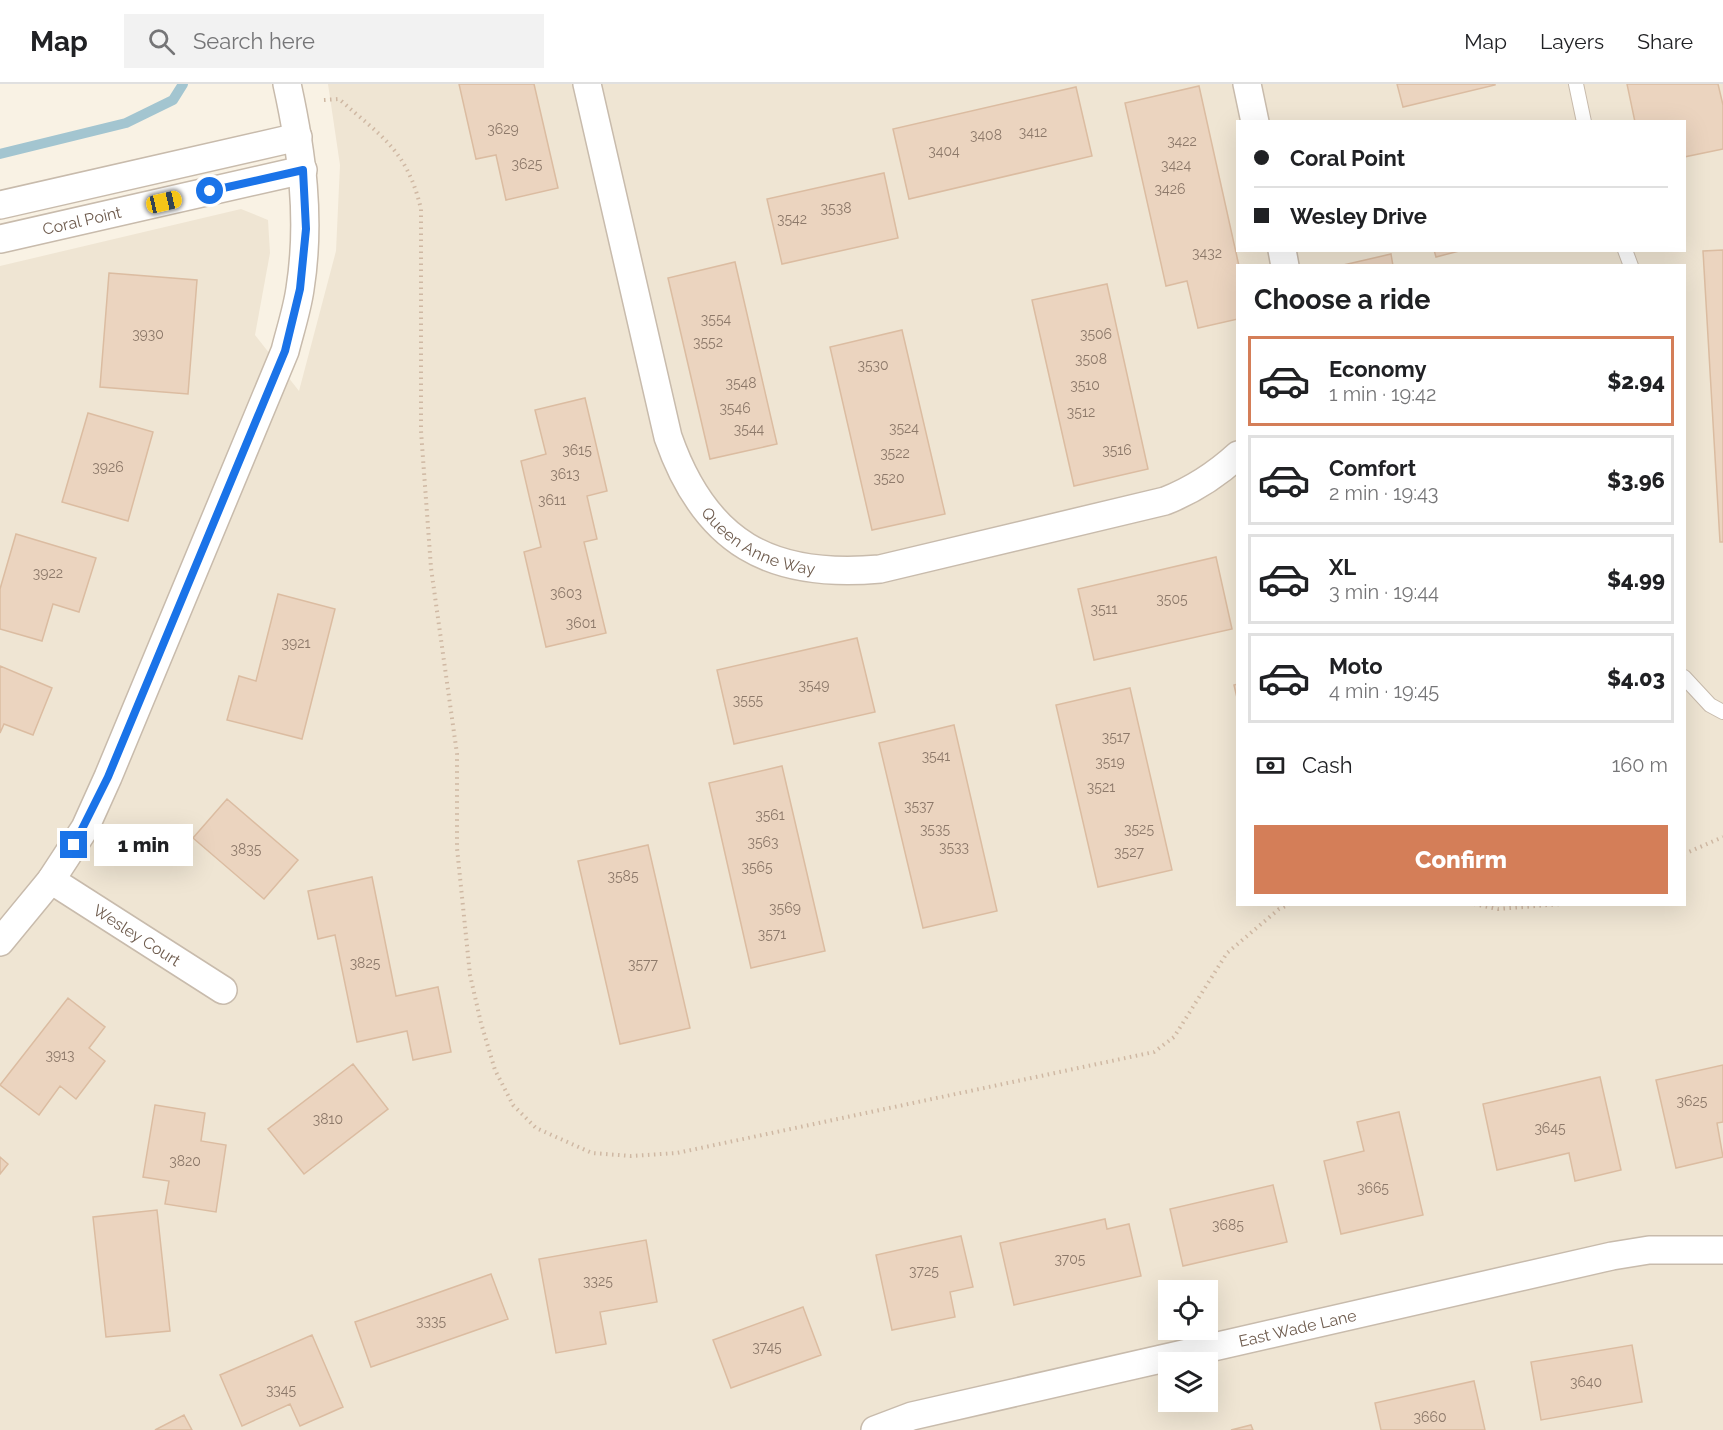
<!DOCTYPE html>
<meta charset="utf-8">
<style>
:root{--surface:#fff;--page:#f2f2f2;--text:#202124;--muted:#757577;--line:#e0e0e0;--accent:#d47e58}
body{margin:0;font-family:Raleway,sans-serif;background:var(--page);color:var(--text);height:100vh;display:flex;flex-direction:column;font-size:22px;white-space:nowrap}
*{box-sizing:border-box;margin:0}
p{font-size:20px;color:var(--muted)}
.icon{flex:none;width:33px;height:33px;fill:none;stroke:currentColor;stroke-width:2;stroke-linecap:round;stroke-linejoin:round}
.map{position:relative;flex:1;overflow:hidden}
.sheet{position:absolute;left:1236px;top:180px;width:450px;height:642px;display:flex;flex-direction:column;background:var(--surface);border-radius:0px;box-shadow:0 6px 24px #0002}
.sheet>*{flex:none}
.top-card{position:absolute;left:1236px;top:36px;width:450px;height:132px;border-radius:0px;box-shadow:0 6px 24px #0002;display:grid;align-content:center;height:132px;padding:0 18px;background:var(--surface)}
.fabs{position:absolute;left:1158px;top:1196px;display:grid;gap:12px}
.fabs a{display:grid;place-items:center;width:60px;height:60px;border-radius:0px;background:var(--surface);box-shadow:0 6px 24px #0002;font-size:30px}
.end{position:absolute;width:27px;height:27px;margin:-14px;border:8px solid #1a73e8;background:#fff;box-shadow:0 0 0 3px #fff}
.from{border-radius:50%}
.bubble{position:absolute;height:42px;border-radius:0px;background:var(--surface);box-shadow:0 6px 24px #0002;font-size:20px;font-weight:800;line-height:42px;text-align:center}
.car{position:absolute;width:18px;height:36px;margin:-18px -9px;border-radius:8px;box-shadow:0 0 4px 2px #0007;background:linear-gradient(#f5c518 24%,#345 0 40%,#f5c518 0 76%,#345 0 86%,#f5c518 0)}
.top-card b{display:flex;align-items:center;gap:21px;height:57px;font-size:22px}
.top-card b+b{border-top:2px solid var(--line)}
.top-card i{width:15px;height:15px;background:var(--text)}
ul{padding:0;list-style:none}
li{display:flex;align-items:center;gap:18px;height:90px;margin:0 12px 9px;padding:0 6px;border:3px solid var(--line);border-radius:0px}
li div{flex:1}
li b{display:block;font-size:22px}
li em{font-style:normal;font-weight:800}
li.active{border-color:var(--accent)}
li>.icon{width:54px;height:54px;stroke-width:1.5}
h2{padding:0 18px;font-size:27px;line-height:72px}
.pay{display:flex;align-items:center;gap:15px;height:66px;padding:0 18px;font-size:22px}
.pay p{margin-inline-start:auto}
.button{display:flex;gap:12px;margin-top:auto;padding:12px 18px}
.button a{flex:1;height:69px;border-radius:0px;background:var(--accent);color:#fff;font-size:24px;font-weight:800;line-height:69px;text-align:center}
header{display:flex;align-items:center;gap:36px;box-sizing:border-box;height:84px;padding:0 30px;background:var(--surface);border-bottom:2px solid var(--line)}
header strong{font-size:28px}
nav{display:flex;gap:33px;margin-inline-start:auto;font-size:21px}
.search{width:420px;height:54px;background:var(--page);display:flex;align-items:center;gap:15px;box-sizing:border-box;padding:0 21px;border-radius:0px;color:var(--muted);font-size:22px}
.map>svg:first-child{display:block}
.residential{fill:#efe5d3;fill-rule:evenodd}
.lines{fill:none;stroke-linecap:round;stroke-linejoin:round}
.stream{stroke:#a3c5d0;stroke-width:10}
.building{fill:#ebd4bf;stroke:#dbbca1;stroke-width:1.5}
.service-casing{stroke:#c8bbac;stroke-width:16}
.minor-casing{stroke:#c8bbac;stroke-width:30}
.path{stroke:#cfb8a3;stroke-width:4;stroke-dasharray:1.5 4.5;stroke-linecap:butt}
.service{stroke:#fff;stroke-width:14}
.minor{stroke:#fff;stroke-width:27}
.route{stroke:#1a73e8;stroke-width:8}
.labels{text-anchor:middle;stroke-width:4.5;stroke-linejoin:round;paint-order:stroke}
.number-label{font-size:14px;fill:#8d796a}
.street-label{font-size:16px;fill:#6e5b4d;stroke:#fcf6e9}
</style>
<header>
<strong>Map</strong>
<div class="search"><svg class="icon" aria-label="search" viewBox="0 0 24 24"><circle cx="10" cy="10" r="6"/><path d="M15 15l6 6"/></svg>Search here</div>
<nav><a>Map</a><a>Layers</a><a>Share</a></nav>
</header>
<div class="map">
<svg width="1723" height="1346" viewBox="0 0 1723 1346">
<rect width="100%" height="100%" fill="#f9f2e4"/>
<path class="residential" d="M328,0H1723V1346H0V182L241,125L268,136L270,169L255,251L299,307L336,167L340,81ZM1238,38H1684V166H1238ZM1238,182H1684V820H1238ZM1168,1206H1208V1245H1168ZM1168,1278H1208V1317H1168Z"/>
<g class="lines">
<path class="stream" d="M0,70L126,39L173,16L183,0"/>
</g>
<path class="building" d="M459,0H534L558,104L506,116L496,71L476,75Z
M1397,0H1495V1L1403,23Z
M1627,0H1718L1723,21V65L1684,73V38H1635Z
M1199,2L1239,182L1238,235L1198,244L1187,197L1166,202L1125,19Z
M1076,3L1092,72L909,115L893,45Z
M884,89L898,154L782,180L767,115Z
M1434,166H1463L1436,173Z
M1723,166V458H1720L1703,167Z
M1391,170L1393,182H1339Z
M735,178L777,360L710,375L668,194Z
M109,189L197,196L188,310L100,303Z
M1107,200L1148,385L1074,402L1032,216Z
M902,246L945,430L872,446L830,263Z
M585,314L607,407L587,412L597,455L584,458L606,549L546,563L524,468L541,463L521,377L546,370L535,326Z
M88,329L153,348L128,437L62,418Z
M16,450L96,474L79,528L53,520L42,557L0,545V505Z
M1216,473L1232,545L1094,576L1078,505Z
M278,510L335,525L302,655L227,636L239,592L256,597Z
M857,554L875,628L734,660L717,586Z
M0,582L52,604L33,651L4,640L0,649Z
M1238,600V618L1234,601Z
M1130,604L1172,786L1098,803L1056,621Z
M954,641L997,827L923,844L879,659Z
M782,682L825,867L751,884L709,699Z
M227,715L298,776L264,815L193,754Z
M648,761L690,944L620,960L578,777Z
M372,793L396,912L438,903L451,968L413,976L407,947L357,958L335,851L318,855L308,807Z
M68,914L105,943L89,964L105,977L76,1015L60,1002L39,1031L0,1001Z
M353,980L388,1025L304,1090L268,1045Z
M1723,981V1038L1717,1039L1723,1073L1676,1084L1656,996Z
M1600,993L1621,1086L1575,1097L1569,1069L1497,1086L1483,1020Z
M155,1021L205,1029L201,1057L226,1061L216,1128L165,1120L169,1097L143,1093Z
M1399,1028L1423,1131L1341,1150L1324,1077L1364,1067L1357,1038Z
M0,1073L8,1080L0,1090Z
M1273,1101L1287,1158L1183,1182L1170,1125Z
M157,1126L170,1247L106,1253L93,1133Z
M1105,1135L1107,1145L1129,1140L1141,1192L1014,1221L1000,1159Z
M961,1152L973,1203L950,1208L955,1233L892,1246L876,1171Z
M646,1156L657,1218L600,1228L606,1260L556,1269L539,1175Z
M491,1190L508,1235L371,1283L355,1238Z
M803,1223L821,1271L731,1304L713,1256Z
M312,1251L343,1323L300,1342L290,1320L242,1342L220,1291Z
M1632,1261L1642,1318L1541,1336L1531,1278Z
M1474,1297L1485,1346H1381L1375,1319Z
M184,1331L192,1346H155Z
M1251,1341L1253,1346H1231Z"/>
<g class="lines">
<defs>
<path id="service" d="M1576,0L1584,38
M1625,166L1631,182
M1684,593L1710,621L1723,628"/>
<g id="minor">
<path id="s1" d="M587,0L668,353C705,459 770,495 880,485L1165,417C1193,406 1215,392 1238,371"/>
<path d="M1247,0L1255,38"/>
<path d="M0,121L298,53"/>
<path id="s2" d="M0,155L303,86"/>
<path d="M1282,166L1285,182"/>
<path id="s3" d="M51,796L223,906"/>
<path d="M0,858L51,796L85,744L108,693L285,267C290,247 297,226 300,205C311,135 302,68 287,0"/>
<path id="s4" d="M875,1346L912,1332L1612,1172L1649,1166H1723"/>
</g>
</defs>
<use href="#service" class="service-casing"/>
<use href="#minor" class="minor-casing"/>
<path class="path" d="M324,16L339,15C382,53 407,66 421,125V347L431,484L457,670V764L470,891L481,939L495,986L513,1021L536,1044L592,1069L631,1072L677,1069L1154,968L1174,953L1227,869L1279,825L1290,820
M1684,770L1723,753
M1474,820L1498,825L1561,820"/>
<use href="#service" class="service"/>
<use href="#minor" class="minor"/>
</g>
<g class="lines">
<path class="route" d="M74,761L108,693L285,267L300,205L306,145L303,86L210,107"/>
</g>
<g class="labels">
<g class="number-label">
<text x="503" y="50">3629</text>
<text x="1033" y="53">3412</text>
<text x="986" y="56">3408</text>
<text x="1182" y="62">3422</text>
<text x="944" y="72">3404</text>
<text x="527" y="85">3625</text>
<text x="1176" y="86">3424</text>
<text x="1170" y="110">3426</text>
<text x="836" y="129">3538</text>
<text x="792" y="140">3542</text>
<text x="1207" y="174">3432</text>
<text x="716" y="240">3554</text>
<text x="148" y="255">3930</text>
<text x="1096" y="255">3506</text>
<text x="708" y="263">3552</text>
<text x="1091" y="280">3508</text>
<text x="873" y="286">3530</text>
<text x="741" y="304">3548</text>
<text x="1085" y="306">3510</text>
<text x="735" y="329">3546</text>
<text x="1081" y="333">3512</text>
<text x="904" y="349">3524</text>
<text x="749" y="350">3544</text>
<text x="577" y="371">3615</text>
<text x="1117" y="371">3516</text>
<text x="895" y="374">3522</text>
<text x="108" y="388">3926</text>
<text x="565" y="395">3613</text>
<text x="889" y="399">3520</text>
<text x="552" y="421">3611</text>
<text x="48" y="494">3922</text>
<text x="566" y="514">3603</text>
<text x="1172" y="520">3505</text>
<text x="1104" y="530">3511</text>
<text x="581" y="544">3601</text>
<text x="296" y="564">3921</text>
<text x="814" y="606">3549</text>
<text x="748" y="621">3555</text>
<text x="1116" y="658">3517</text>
<text x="936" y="677">3541</text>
<text x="1110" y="683">3519</text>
<text x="1101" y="708">3521</text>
<text x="919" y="727">3537</text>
<text x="770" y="736">3561</text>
<text x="935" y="750">3535</text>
<text x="1139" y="750">3525</text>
<text x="763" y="763">3563</text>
<text x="954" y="768">3533</text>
<text x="246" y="770">3835</text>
<text x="1129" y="773">3527</text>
<text x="757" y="788">3565</text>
<text x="623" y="797">3585</text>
<text x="785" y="829">3569</text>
<text x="772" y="855">3571</text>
<text x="365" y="884">3825</text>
<text x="643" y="885">3577</text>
<text x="60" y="976">3913</text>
<text x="1692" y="1022">3625</text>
<text x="328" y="1040">3810</text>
<text x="1550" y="1049">3645</text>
<text x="185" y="1082">3820</text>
<text x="1373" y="1109">3665</text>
<text x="1228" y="1146">3685</text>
<text x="1070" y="1180">3705</text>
<text x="924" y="1192">3725</text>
<text x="598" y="1202">3325</text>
<text x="431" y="1242">3335</text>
<text x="767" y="1268">3745</text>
<text x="1586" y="1303">3640</text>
<text x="281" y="1311">3345</text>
<text x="1430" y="1338">3660</text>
</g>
<g class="street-label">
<text dy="6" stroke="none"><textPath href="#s2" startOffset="84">Coral Point</textPath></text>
<text dy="6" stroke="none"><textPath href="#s1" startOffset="508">Queen Anne Way</textPath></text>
<text dy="6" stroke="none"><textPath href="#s3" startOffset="102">Wesley Court</textPath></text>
<text dy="6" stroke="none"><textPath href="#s4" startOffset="435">East Wade Lane</textPath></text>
</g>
</g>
</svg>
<div class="fabs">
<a><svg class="icon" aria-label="locate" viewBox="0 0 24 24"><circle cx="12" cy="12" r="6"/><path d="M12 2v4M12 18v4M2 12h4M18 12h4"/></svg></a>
<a><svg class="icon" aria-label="layers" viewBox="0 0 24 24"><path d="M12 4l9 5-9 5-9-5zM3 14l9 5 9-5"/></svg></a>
</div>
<i class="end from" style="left:210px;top:107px"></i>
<i class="end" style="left:74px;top:761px"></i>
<div class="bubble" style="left:94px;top:740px;width:99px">1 min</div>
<i class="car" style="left:164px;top:118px;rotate:77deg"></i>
<div class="top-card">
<b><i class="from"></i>Coral Point</b>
<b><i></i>Wesley Drive</b>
</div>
<section class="sheet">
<h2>Choose a ride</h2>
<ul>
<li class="active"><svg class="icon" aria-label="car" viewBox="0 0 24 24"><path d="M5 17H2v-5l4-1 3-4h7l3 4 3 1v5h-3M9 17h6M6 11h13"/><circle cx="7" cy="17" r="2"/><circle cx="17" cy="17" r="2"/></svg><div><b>Economy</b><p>1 min · 19:42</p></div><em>$2.94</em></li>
<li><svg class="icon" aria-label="car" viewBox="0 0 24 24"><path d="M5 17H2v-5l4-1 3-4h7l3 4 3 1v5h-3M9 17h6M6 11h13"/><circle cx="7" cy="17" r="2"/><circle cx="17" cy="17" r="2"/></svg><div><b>Comfort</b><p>2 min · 19:43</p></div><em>$3.96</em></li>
<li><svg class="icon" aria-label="car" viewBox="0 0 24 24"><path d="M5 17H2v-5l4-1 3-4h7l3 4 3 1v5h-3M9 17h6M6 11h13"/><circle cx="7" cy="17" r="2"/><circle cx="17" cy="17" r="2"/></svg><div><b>XL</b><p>3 min · 19:44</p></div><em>$4.99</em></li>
<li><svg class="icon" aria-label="car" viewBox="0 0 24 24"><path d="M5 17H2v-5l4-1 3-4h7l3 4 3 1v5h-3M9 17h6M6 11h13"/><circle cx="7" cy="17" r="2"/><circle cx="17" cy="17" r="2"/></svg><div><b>Moto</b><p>4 min · 19:45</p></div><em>$4.03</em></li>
</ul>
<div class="pay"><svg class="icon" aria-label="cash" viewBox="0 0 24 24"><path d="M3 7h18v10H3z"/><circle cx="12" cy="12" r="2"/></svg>Cash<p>160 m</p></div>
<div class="button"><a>Confirm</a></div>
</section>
</div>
